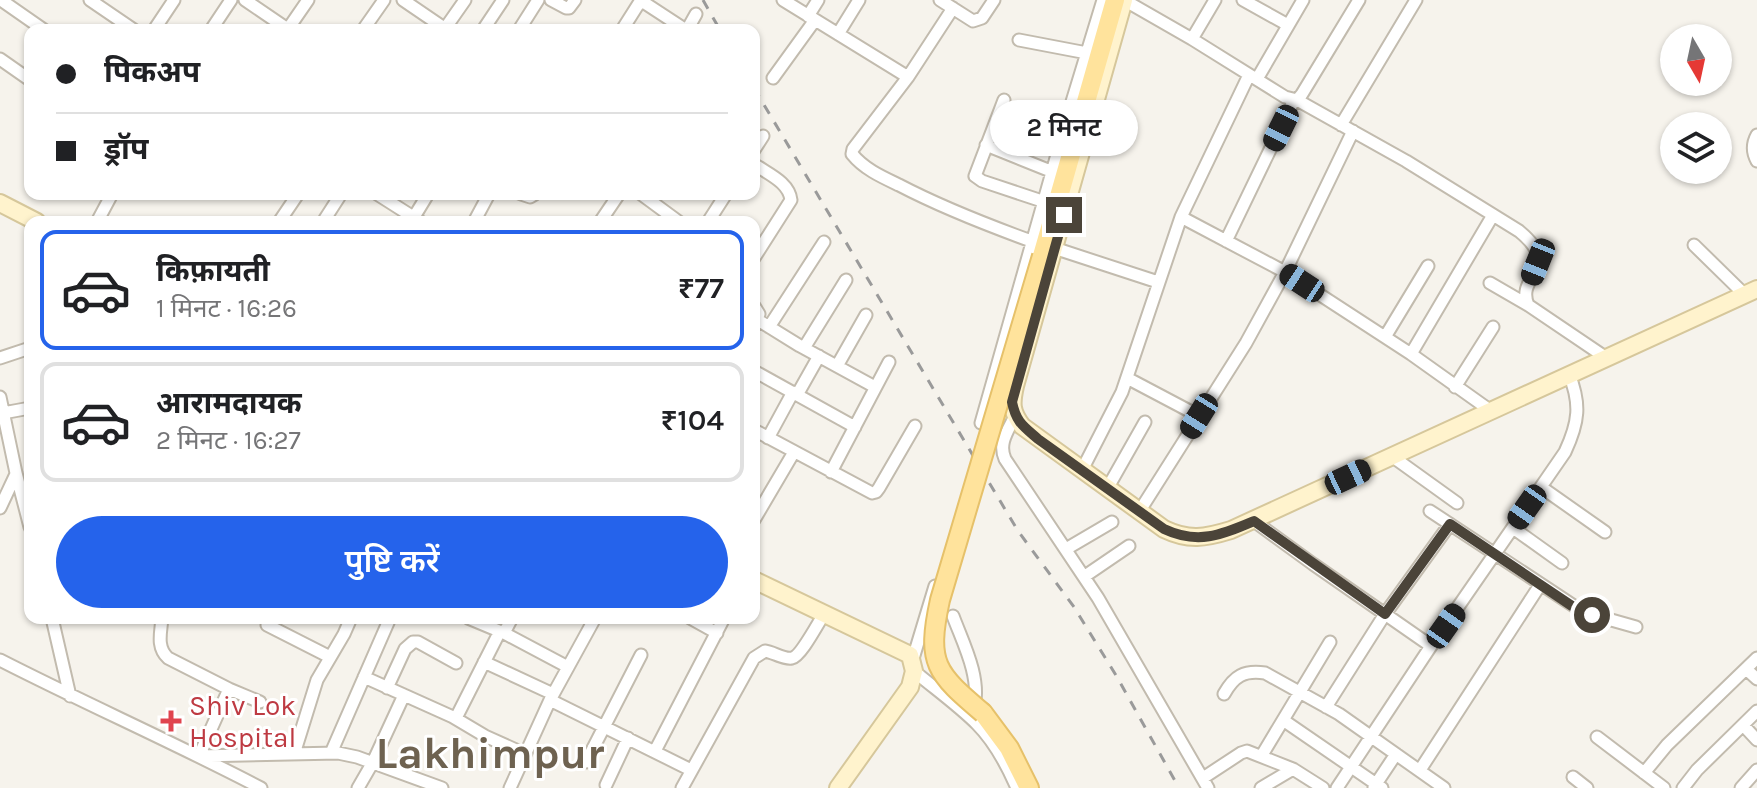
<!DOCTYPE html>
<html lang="hi">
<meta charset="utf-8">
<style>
:root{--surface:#fff;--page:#f6f6f6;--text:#202124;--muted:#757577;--line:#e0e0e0;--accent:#2563eb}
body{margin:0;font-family:Karla,"Noto Sans Devanagari",sans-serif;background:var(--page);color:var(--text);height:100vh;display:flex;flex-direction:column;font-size:30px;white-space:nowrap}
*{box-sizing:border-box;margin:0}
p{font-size:26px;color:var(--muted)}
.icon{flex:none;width:44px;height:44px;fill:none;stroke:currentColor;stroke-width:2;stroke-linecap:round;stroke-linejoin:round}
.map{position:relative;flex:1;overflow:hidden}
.sheet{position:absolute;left:24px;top:216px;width:736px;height:408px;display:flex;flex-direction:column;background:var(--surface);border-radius:16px;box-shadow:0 2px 6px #0004}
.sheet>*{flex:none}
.banner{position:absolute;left:24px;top:24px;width:736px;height:176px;border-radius:16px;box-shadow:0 2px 6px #0004;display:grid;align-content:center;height:176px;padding:0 32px;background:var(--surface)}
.needle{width:52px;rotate:171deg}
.fabs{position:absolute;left:1660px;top:24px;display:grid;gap:16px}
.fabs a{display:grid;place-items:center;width:72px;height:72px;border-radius:50%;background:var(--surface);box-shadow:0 2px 6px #0004;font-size:40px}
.end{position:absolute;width:36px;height:36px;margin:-18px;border:10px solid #4b4439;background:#fff;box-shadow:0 0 0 4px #fff}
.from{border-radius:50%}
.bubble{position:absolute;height:56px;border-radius:28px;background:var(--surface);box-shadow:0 2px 6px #0004;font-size:26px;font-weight:600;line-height:56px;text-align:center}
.car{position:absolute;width:24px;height:48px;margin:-24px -12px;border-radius:10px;box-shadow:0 0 6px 2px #0007;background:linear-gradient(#222 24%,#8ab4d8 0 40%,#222 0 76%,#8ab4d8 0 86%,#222 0)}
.banner b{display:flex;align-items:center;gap:28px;height:76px;font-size:30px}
.banner b+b{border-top:2px solid var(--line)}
.banner i{width:20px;height:20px;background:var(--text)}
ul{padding:14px 0 0;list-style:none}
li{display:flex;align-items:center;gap:24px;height:120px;margin:0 16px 12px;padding:0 16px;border:4px solid var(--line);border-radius:16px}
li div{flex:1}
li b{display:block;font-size:30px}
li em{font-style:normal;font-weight:600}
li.selected{border-color:var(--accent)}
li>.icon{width:72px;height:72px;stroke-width:1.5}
.primary-button{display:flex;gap:16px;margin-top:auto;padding:16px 32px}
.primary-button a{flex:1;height:92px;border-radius:48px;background:var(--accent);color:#fff;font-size:32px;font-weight:600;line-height:92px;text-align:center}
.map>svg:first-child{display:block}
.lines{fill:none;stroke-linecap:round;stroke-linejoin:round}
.street-casing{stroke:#c2bbae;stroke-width:15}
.secondary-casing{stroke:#d6c79b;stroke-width:20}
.primary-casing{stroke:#e6c16a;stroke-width:22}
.street{stroke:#fff;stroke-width:11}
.secondary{stroke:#fff3cd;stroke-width:16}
.primary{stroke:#ffe39c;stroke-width:18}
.rail{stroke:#9a9a9a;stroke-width:3;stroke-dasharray:10 10;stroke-linecap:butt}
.primary-bridge-casing{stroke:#e6c16a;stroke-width:22;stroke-linecap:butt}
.primary-bridge{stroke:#ffe39c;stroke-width:18}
.route{stroke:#4b4439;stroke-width:10}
.health-dot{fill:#e0444e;stroke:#fff;stroke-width:3}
.labels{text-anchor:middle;stroke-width:6;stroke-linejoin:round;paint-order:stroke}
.health-label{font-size:28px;fill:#be3a42;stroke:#fff;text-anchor:start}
.town-label{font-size:44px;font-weight:bold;fill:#6e6250;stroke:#fff}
</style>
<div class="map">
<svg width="1757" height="788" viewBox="0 0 1757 788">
<rect width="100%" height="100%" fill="#f6f3ec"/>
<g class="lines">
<defs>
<path id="street" d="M1,0L44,30
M90,0L134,30
M245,0L289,30
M403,0L447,30
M551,0L566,8H569L575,0
M640,0L686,30
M783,0L908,77
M940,0L973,21L982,18L994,0
M1124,0L1192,39L1285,97L1297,100L1302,94L1359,0
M1243,0L1288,25
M953,8L908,77L853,149L852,154C864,169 882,177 899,185C943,208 987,225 1034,242
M808,16L818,0
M288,29L308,0
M154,30L174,0
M211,30L231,0
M363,30L384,0
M444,30L465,0
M483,30L503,0
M519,30L538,0
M622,30L641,0
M687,30L696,14
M838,34L859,0
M1192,39L1215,0
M1019,40L1087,53
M0,59L30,80
M773,78L815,20
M1257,79L1303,0
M1004,100L975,176L982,181L1045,202
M1297,100L1406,161L1519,231C1564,268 1515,275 1528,305L1605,357
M1341,125L1416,0
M1757,135C1752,144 1752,152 1757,161
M986,145L1053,172
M754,150L763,136
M754,164C768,174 789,182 791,200L754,258
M377,194L421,222
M521,194L530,197L535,194
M641,194L679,222
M414,217L428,194
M1181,217L1285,272L1411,354L1491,411
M97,222L112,194
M279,222L298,194
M323,222L341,194
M474,222L489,194
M600,222L619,194
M708,222L726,194
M1226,241L1294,100
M1694,245L1745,295
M1054,248L1158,282
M1490,283L1528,305
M754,306L759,314L754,327
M758,320L800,346L875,387
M769,327L824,242
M1385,337L1428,266
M804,348L846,280
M1411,354L1493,215
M0,358L30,348
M837,366L866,315
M754,371L855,427
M1127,378L1199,416
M1455,387L1493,327
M797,395L819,356
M0,397L16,473L30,527
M3,413L30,408
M1015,416C1008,431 998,443 1005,459L1098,598L1208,788
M981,423L1071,105L1103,0
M754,430L872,493L876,492L879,488L915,426
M768,438L793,392
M1393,457L1457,503
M1082,470L1122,392L1181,217L1249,75
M831,472L889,362
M1541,487L1605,532
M1107,489L1145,422
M0,508L16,474
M1430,511L1583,612L1636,627
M1139,512L1246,343L1285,272L1353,131
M754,520L794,452
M1254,521L1313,564L1431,646
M1513,528L1562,563
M1066,549L1112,522
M1085,576L1129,546
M953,616C963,643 981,677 974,707
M52,618L70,696
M162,618C161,632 156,647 168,658L229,689L199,756L338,753L357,757L442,788
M468,618L504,633L512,618
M690,618L717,633
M267,625L330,657
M504,633L568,667
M0,660C86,704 175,743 261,788
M484,662L553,694
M912,662L935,586
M1746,669L1757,679
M914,671C934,688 958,705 977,724C995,742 1007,765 1017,788
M364,677L453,717L457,716L500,631
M387,688L405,649L413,642H418L456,663
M229,689L260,702
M1224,694C1234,676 1244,670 1265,673L1339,714L1444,788
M550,700L691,770
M1326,707L1385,614L1450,524
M453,717L485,736L525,754
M1283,720L1382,788
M1743,725L1757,740
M1597,737L1664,788
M655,751L724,618
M331,753L390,618
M294,754L317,680L344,634L351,618
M1262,755L1330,642
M586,762L641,655
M1420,770L1540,585
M1644,773L1667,745L1757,658
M1573,777L1587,788
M1203,778L1241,753L1247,751L1293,769L1323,788
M606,785L628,738
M1374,787L1396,754
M358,788L373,762L404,695
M510,788L550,700L595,618
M682,788L754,658L765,651C773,652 785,660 792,658C801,656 818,623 824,614
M1261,788L1293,769
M1337,788L1431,646L1565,452C1579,422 1581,404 1569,374
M1683,788L1697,770L1757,711
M1741,788L1757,770"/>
<path id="secondary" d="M1124,0L1015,386C1011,404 1011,411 1022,426L1164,529C1189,541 1205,538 1231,530L1757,289
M0,203L37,222
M754,580L910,655L914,671L910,687L838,788"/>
<path id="primary" d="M1042,256L1115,0
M983,713L1009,748L1029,788"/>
</defs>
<use href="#street" class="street-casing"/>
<use href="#secondary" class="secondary-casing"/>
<use href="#primary" class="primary-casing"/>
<use href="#street" class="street"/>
<use href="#secondary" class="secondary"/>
<use href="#primary" class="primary"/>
<path class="rail" d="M703,0L720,30
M754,88L1018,531L1074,607L1117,677L1179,788"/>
<defs>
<path id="primary-bridge" d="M983,713C936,673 926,664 940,600L1042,256"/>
</defs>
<use href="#primary-bridge" class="primary-bridge-casing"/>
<use href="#primary-bridge" class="primary-bridge"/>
</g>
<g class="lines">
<path class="route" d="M1064,215L1012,402C1016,422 1023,426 1038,439L1164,529C1198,545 1221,535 1254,521L1385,614L1450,524L1572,606L1592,615"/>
</g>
<path class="health-dot" d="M167 709h8v8h8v8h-8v8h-8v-8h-8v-8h8z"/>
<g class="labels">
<g class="health-label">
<text x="189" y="715">Shiv Lok<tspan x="189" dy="32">Hospital</tspan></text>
</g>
<g class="town-label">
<text x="490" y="768">Lakhimpur</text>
</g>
</g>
</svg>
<div class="fabs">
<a><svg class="needle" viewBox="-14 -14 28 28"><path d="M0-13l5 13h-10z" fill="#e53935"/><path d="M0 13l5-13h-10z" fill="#757577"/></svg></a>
<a><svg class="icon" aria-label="layers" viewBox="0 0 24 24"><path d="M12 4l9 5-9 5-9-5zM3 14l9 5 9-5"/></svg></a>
</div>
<i class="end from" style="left:1592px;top:615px"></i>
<i class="end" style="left:1064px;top:215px"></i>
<div class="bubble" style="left:990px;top:100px;width:148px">2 मिनट</div>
<i class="car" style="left:1281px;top:128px;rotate:206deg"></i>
<i class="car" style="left:1538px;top:262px;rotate:202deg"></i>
<i class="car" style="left:1302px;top:283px;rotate:303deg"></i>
<i class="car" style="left:1199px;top:416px;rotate:212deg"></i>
<i class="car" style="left:1348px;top:477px;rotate:65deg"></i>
<i class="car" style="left:1527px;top:507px;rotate:215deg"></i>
<i class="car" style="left:1446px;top:626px;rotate:35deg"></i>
<div class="banner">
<b><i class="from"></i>पिकअप</b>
<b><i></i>ड्रॉप</b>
</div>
<section class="sheet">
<ul>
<li class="selected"><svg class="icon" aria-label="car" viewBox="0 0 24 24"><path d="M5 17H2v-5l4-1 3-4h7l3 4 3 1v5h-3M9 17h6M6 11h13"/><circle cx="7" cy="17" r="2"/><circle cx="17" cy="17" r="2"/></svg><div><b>किफ़ायती</b><p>1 मिनट · 16:26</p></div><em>₹77</em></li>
<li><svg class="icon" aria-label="car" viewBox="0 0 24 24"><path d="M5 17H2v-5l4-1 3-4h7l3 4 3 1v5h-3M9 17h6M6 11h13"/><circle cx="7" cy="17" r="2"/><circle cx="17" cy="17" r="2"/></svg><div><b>आरामदायक</b><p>2 मिनट · 16:27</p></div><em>₹104</em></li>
</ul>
<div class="primary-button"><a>पुष्टि करें</a></div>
</section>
</div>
